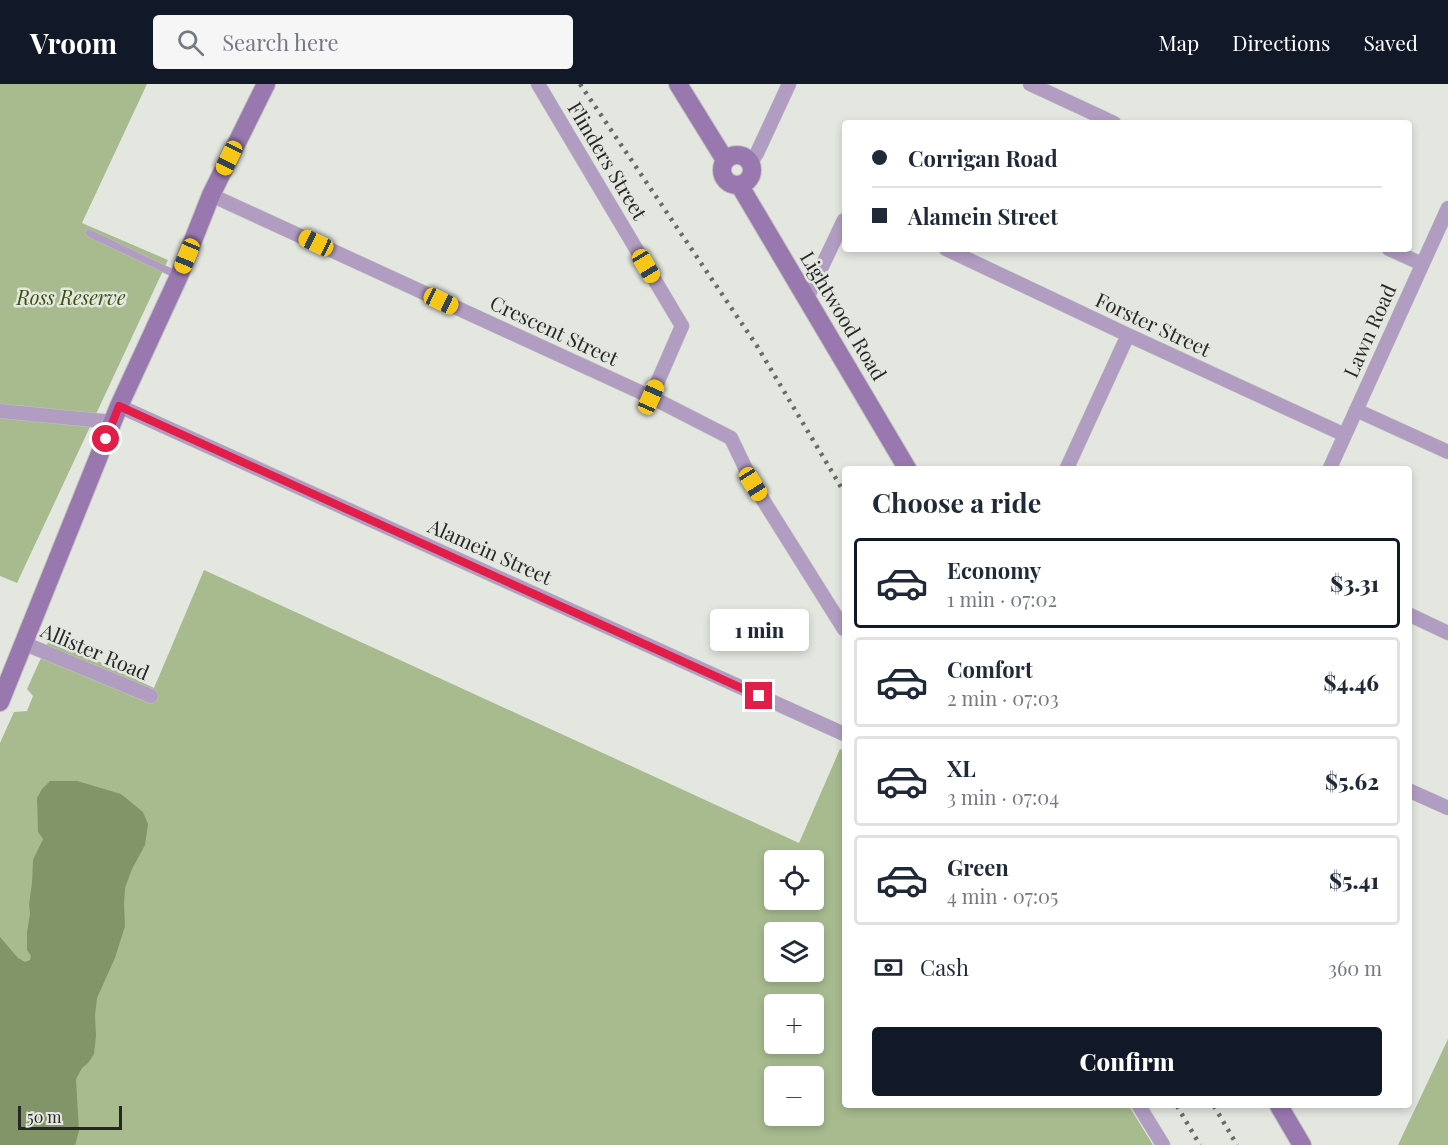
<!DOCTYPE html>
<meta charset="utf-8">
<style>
:root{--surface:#fff;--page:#f6f6f7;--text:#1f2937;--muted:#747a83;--line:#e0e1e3;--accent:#111827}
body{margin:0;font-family:"Playfair Display",serif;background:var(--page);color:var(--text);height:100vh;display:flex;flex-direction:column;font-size:22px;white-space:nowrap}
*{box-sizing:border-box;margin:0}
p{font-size:20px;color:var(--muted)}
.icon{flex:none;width:33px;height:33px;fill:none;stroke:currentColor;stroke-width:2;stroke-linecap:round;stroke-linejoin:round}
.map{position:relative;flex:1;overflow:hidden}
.panel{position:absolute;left:842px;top:382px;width:570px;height:642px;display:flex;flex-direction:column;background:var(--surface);border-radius:6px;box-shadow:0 3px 9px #0003}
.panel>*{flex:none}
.guide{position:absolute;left:842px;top:36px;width:570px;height:132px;border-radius:6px;box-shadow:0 3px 9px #0003;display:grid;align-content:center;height:132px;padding:0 30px;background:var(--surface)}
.fabs{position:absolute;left:764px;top:766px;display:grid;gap:12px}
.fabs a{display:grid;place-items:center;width:60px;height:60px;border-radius:6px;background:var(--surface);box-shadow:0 3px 9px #0003;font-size:30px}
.scale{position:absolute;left:18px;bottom:15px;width:104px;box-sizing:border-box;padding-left:6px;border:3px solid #262725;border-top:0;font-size:16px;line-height:21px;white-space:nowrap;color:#262725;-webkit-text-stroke:4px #e4e7e0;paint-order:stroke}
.end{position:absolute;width:27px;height:27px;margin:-14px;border:8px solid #e11d48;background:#fff;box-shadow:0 0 0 3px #fff}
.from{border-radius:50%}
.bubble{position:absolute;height:42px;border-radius:6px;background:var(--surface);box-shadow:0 3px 9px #0003;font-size:20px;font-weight:800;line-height:42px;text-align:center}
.car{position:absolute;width:18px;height:36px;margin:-18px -9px;border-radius:8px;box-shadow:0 0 4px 2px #0007;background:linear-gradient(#f5c518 24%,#345 0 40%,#f5c518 0 76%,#345 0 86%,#f5c518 0)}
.guide b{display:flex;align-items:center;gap:21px;height:57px;font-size:22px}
.guide b+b{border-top:2px solid var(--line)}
.guide i{width:15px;height:15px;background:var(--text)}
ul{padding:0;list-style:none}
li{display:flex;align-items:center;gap:18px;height:90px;margin:0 12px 9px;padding:0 18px;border:3px solid var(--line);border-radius:6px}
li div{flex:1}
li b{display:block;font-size:22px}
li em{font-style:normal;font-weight:800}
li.active{border-color:var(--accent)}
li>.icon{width:54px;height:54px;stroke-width:1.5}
h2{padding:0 30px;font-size:27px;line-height:72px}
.pay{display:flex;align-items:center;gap:15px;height:66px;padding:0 30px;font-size:22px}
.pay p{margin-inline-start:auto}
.action{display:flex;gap:12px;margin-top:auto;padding:12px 30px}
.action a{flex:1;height:69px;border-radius:6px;background:var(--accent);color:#fff;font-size:24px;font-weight:800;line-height:69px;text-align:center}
header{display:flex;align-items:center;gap:36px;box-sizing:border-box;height:84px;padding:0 30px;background:var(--accent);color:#fff}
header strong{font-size:28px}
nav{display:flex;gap:33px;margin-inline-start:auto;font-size:21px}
.search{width:420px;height:54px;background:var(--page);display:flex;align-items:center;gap:15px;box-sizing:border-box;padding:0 21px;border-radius:6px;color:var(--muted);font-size:22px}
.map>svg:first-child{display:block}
.green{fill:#a7bb8f;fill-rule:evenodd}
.water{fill:#819568}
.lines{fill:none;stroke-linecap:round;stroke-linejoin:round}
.lane-casing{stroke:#c2c4be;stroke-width:8}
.street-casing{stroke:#c2c4be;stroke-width:15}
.secondary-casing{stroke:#c2c4be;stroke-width:20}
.lane{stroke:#b29dc2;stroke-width:7}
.street{stroke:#b29dc2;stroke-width:14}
.secondary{stroke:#9878af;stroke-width:18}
.rail{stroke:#6a6b68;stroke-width:4.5;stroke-dasharray:3 6;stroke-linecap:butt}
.route{stroke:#e11d48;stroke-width:8}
.labels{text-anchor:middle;stroke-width:5;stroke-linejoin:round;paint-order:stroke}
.street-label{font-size:20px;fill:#262725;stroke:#e4e7e0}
.park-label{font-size:20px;font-style:italic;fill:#3a530a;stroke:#e4e7e0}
</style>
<header>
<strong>Vroom</strong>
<div class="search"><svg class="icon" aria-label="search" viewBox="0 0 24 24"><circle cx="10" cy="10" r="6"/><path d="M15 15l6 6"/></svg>Search here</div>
<nav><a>Map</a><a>Directions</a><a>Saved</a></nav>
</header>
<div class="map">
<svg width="1448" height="1061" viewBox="0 0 1448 1061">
<rect width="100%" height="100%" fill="#e4e7e0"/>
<path class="green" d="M0,0H147L82,139L168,176L17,499L0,492Z
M204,486L799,759L840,665L844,667V1022H1129L1153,1061H0V659L14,628L27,627L33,612L27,605L50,554L154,604ZM774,777H813V816H774ZM774,849H813V888H774ZM774,921H813V960H774ZM774,993H813V1032H774Z
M1448,955V1061H1398Z"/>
<path class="water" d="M50,697H77L121,710L143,728L148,740L145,761L132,785L125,804L124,821L125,842L115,874L97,914L95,931L96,952L94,970L88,979L82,984L76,995L79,1047L75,1061H0V853L18,874L25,878L30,876L31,872L27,866V848L30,830L29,821L32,799L33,776L43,755L38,748L37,714L42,705Z"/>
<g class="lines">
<defs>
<path id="lane" d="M89,149L179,192"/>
<path id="street" d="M538,0L682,242L651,313L731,354L753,400L844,545
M1030,0L1114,39
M751,78L757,69L789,0
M211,111L651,313
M946,165L1128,251L1345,351
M1389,165L1422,180
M807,214L844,136
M119,322L844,650
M1356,326L1448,368
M0,327L113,338
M1066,386L1128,251
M1329,386L1448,124
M1408,530L1448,549
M23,559L151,612
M1408,706L1448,724
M1139,1022L1163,1061"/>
<path id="secondary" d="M678,0L725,76
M722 86a15 15 0 1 1 30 0a15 15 0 1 1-30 0Z
M740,102L908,386
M0,618L119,322L179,192L211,111L266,0
M1279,1022L1302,1061"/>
</defs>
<use href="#lane" class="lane-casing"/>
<use href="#street" class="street-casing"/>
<use href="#secondary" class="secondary-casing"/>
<use href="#lane" class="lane"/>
<use href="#street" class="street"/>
<use href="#secondary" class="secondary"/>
<path class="rail" d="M580,0L757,262L844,408
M1177,1022L1200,1061
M1214,1022L1237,1061"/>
</g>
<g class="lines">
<path class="route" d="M106,355L119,322L759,612"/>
</g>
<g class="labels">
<g class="street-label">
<text transform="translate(607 77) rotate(59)" y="7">Flinders Street</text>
<text transform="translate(843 232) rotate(59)" y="7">Lightwood Road</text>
<text transform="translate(1153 241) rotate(25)" y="7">Forster Street</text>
<text transform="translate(554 247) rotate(25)" y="7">Crescent Street</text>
<text transform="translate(1370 247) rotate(-66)" y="7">Lawn Road</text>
<text transform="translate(490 468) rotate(24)" y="7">Alamein Street</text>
<text transform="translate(95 568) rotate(23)" y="7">Allister Road</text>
</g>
<g class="park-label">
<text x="71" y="221">Ross Reserve</text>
</g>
</g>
</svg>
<div class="fabs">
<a><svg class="icon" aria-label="locate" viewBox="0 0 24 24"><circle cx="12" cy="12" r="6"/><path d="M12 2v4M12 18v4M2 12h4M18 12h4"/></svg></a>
<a><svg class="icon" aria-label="layers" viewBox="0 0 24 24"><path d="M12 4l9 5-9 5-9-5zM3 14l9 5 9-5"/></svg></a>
<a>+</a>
<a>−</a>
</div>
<div class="scale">50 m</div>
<i class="end from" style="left:106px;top:355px"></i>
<i class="end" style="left:759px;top:612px"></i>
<div class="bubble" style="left:710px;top:525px;width:99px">1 min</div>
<i class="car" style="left:229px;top:74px;rotate:206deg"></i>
<i class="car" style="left:316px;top:159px;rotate:295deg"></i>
<i class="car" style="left:187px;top:172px;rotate:202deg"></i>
<i class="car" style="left:646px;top:182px;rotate:149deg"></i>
<i class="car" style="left:441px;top:217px;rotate:115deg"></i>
<i class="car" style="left:651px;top:313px;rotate:24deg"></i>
<i class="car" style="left:753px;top:400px;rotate:148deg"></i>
<div class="guide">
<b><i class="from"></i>Corrigan Road</b>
<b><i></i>Alamein Street</b>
</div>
<section class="panel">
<h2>Choose a ride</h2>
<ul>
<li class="active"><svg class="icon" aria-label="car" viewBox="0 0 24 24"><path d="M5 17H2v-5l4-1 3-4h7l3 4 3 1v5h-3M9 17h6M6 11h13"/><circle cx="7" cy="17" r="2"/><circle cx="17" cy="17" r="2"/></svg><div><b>Economy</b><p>1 min · 07:02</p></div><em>$3.31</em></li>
<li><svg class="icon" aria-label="car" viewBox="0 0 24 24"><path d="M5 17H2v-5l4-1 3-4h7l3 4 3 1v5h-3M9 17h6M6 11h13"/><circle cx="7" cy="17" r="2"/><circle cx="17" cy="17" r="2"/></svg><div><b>Comfort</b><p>2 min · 07:03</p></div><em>$4.46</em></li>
<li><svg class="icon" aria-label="car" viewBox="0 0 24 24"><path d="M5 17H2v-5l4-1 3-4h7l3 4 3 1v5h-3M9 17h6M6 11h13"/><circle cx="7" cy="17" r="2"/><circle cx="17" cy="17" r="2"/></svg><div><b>XL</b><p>3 min · 07:04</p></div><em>$5.62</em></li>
<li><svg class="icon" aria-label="car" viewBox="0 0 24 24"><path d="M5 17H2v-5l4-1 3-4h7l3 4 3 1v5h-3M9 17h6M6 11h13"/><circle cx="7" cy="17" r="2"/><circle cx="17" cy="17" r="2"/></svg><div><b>Green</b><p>4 min · 07:05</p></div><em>$5.41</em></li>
</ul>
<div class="pay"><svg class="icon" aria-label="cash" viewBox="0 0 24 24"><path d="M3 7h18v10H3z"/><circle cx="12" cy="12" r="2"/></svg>Cash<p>360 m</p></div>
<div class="action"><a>Confirm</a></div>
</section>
</div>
